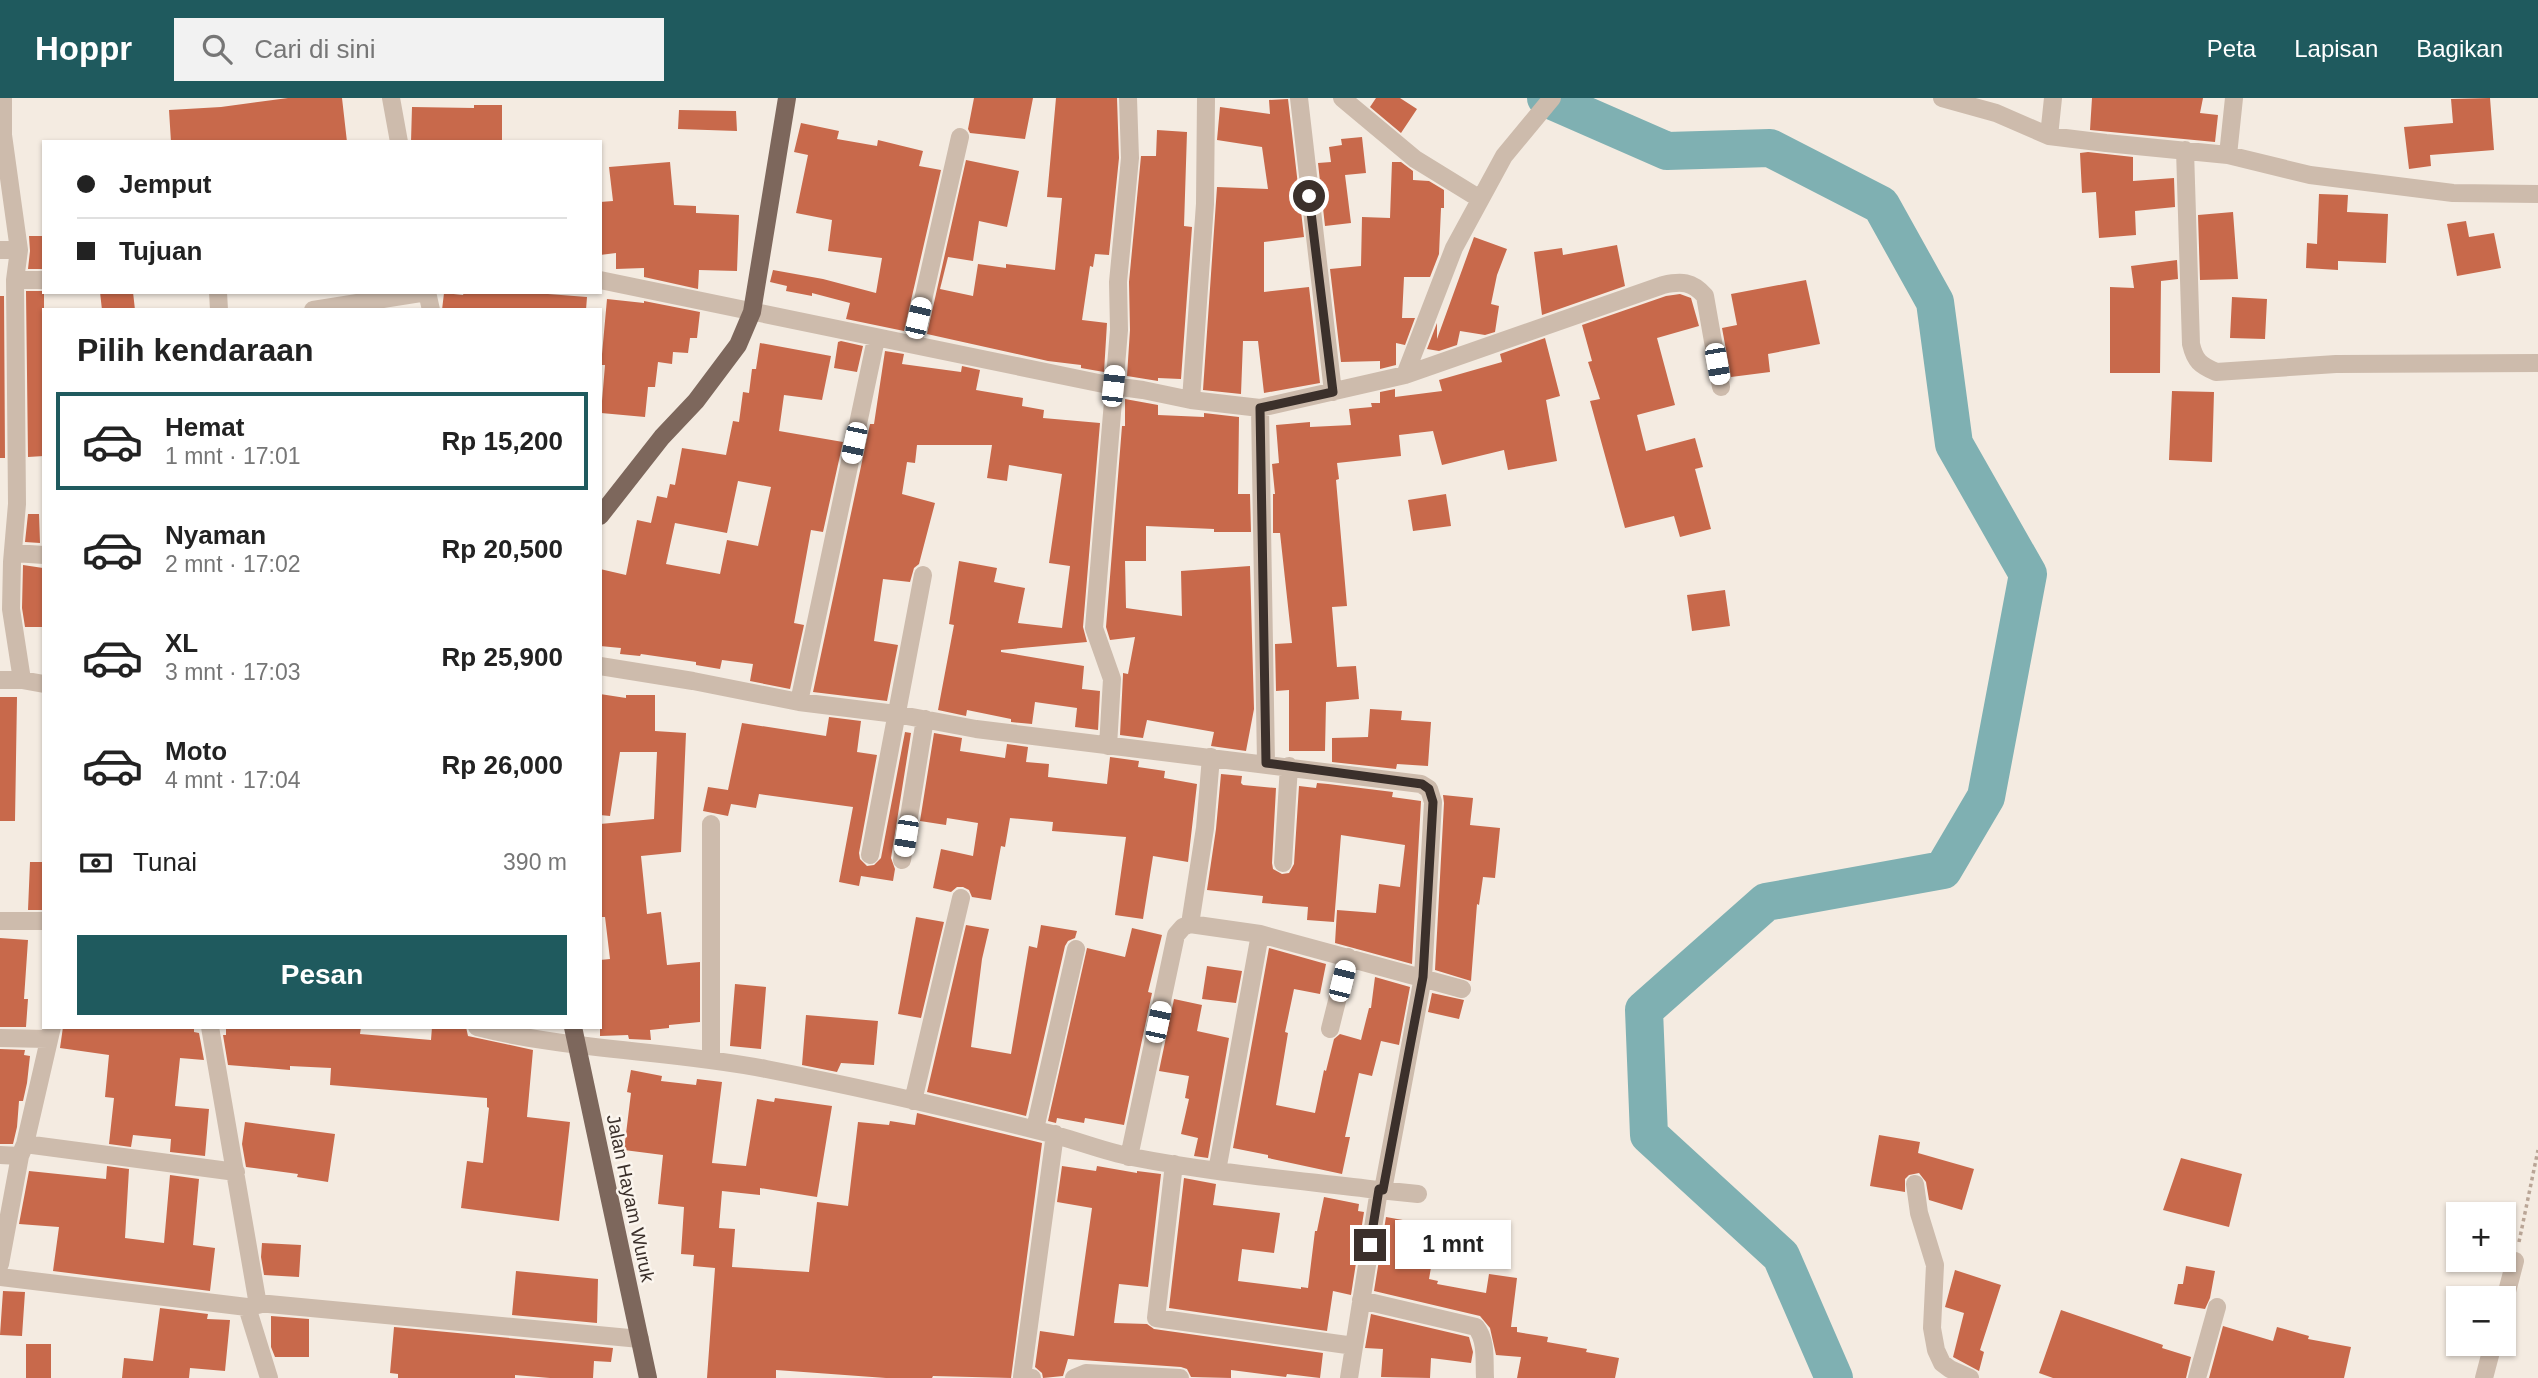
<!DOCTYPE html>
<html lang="id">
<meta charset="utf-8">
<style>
:root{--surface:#fff;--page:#f2f2f2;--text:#222;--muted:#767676;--line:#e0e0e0;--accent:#1f5a5e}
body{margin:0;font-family:Arial,sans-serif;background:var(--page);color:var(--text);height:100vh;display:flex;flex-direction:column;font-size:26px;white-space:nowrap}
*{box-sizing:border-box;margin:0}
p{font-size:23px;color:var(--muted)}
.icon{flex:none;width:38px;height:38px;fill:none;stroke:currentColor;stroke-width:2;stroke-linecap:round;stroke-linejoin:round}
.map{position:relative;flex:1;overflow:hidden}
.sheet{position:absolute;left:42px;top:210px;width:560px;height:721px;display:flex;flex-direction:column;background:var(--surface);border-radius:0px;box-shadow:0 2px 5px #0004}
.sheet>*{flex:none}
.top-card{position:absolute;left:42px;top:42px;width:560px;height:154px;border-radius:0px;box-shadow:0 2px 5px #0004;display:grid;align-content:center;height:154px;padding:0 35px;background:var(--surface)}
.controls{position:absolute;left:2446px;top:1104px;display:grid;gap:14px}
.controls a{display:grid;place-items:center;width:70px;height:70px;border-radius:0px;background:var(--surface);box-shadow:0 2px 5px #0004;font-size:35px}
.end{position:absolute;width:32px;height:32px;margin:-16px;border:9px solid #3b302b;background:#fff;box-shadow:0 0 0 4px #fff}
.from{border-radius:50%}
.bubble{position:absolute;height:49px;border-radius:0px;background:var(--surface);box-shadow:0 2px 5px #0004;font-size:23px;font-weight:700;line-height:49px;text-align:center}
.car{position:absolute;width:21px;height:42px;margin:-21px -10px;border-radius:9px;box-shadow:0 0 5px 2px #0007;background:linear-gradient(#fff 24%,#345 0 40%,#fff 0 76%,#345 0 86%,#fff 0)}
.top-card b{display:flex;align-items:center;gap:24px;height:66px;font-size:26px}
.top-card b+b{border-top:2px solid var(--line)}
.top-card i{width:18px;height:18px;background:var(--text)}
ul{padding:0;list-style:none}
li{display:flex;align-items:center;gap:21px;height:98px;margin:0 14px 10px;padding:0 21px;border:4px solid transparent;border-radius:0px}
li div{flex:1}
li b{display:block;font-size:26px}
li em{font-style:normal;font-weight:700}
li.on{border-color:var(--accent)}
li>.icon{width:63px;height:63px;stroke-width:1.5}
h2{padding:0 35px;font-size:32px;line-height:84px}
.pay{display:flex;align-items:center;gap:18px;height:77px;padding:0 35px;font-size:26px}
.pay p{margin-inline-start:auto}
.action{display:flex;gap:14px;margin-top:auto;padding:14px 35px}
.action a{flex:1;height:80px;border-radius:0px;background:var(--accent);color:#fff;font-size:28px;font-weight:700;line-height:80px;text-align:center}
header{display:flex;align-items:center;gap:42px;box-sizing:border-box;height:98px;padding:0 35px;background:var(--accent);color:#fff}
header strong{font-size:33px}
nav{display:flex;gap:38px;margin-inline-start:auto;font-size:24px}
.search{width:490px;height:63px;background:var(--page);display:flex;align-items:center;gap:18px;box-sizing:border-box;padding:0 24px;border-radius:0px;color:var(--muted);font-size:26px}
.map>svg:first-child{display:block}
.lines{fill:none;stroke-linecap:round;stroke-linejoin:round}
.river{stroke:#7fb0b2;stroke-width:38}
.building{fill:#c8694b;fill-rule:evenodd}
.path{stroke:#b9a596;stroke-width:3.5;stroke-dasharray:3.5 3.5;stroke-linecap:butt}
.minor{stroke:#cdbbac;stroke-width:18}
.major{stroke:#7d675c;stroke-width:18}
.route{stroke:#3b302b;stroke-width:9}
.labels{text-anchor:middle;stroke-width:5;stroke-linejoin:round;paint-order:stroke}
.street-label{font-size:19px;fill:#3b302b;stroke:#fbf5ee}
</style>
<header>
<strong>Hoppr</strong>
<div class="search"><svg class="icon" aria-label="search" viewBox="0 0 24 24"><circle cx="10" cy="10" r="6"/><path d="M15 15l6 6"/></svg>Cari di sini</div>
<nav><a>Peta</a><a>Lapisan</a><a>Bagikan</a></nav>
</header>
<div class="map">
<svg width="2538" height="1280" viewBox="0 0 2538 1280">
<rect width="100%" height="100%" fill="#f4ebe1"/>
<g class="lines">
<path class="river" d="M1546,0L1667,53L1770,50L1881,107L1935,204L1954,346L2028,476L1986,699L1943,772L1766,804L1644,912L1649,1037L1781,1158L1834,1280"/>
</g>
<path class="building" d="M288,0H342L347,44H171L169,12L221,9Z
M974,0H1033L1025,41L970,35L968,31Z
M1056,0H1117L1119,60L1109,157L1095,156L1093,169L1090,168L1082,222L1107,225L1104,274L1081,270V267L1048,263L927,236L966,62L1019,73L1007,129L979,123L973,163L948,159L940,191L973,198L978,166L1006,170V166L1055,172L1062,100L1047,99Z
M1376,0H1400L1417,11L1401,35L1370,9Z
M2092,0H2203L2200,15L2218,17L2215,44L2090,32Z
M2490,0L2494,52L2430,57L2431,68L2409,71L2404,29L2453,25L2451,1Z
M1288,1L1304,139L1264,144V194L1309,189L1320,285L1264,295L1258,243H1243L1241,296L1203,292L1217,89L1268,91L1262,49L1217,42L1220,9L1270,16L1269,2Z
M474,7H502V44H411L412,9L474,10Z
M679,12L736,13L737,33L678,31Z
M801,25L839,33L837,41L877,48L878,42L923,53L919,68L941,72L904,233L846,221L850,205L812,195V198L786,193L787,188L770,184L773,172L823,181L876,195L882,160L828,153L832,122L796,115L808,57L794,54Z
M1157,32L1187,34L1184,128L1192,129L1181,281L1158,280V283L1127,278L1130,232L1129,184L1141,58H1156Z
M1362,39L1366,75L1345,77L1351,125L1325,128L1318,65L1331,64L1329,49L1342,47L1341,41Z
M2088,54L2133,59V83L2174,80L2175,109L2135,113L2136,137L2099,140L2096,94L2082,95L2080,55Z
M670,64L674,107L696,108V115L739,117L737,173L699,172L698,191L644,179V170L616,171V155L600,157V104L613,103L609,69Z
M1392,64H1401L1413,73V82L1429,83L1444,92V110H1441L1439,156L1430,179H1404L1402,220H1415L1405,247L1396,245V267L1380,271V263L1341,264L1330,171L1361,168L1362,119L1390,120Z
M2319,96L2348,97L2347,114L2388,116L2386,165L2338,163V172L2306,170L2307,145L2317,146Z
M2233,114L2238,181L2200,182L2198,117Z
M2466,123L2469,139L2494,135L2501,170L2457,178L2447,126Z
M29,138H44V171H28L30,153Z
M1474,139L1507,151L1497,177L1491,206L1499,208L1495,234L1485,237L1460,233L1457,247L1439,253L1427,251L1437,225V241Z
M1617,147L1625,188L1542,217L1534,154L1562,150L1563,157Z
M2177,162L2178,181L2161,183L2160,275H2110V189L2134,190L2131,168Z
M1806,182L1820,246L1768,256L1770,274L1731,279L1722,230L1737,227L1731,196Z
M26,193H44V358L28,359Z
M100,194H133L135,212H102Z
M464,194H522L587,199L586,212H442L444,195L463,197Z
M1680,196L1691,200L1699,228L1657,240L1675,307L1637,317L1646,353L1695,340L1703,369L1695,371L1711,431L1680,439L1674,418L1625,430L1590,303L1600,301L1588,264L1592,263L1582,227L1666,198Z
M0,198H4L5,360H0Z
M2232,199L2267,201L2265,241L2230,240Z
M607,201L644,205V203L700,214L697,240H690L688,255L673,254L672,266L658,264L655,289H648L645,319L601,315L605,267H601Z
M1545,240L1560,298L1546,302L1557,363L1508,372L1504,352L1442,367L1433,333L1399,337L1401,358L1337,365L1339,381L1336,382L1347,508L1332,509L1337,569L1356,568L1359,601L1326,604L1325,653H1289V592L1276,593L1275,546L1292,545L1280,435H1273V396H1275L1272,366L1279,365L1276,327L1310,324V329L1351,327L1349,311L1372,309L1371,305H1380V294L1395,291V299L1442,293L1439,282L1502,264L1500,256Z
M841,243L863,248L857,274L834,270L838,244Z
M760,245L831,258L822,302L784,297L779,333L843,344L823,434L811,432L794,525L804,527L790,591L750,583L753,566L722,562L720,571L696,567V564L641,556L640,558L620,556L621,550L600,548V471L626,477L637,422L651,425L657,398L667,400L670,386L675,387L682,350L726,357L733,323L739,324L743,294L749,295L752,271H756ZM738,383L771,389L758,448L727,442L720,476L666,466L675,425L727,435Z
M885,253L904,256L902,266L961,274L962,268L980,272L976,292L1023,300L1022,308L1044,312L1043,320L1100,325L1083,529L1087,544L1001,552V554L1084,568L1082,591L1100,593L1098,632L1075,629L1077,610L1035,604L1032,626L1011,624V621L967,612L966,618L938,612L954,527L949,526L959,463L997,470L994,484L1025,490L1018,525L1062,530L1070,468L1049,465L1062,376L1009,367L1007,383L987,380L992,347H917L915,365L907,364L902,396L935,405L919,466L914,470L910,484L883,481L874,543L898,547L887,603L813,594L870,326H874Z
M2172,293L2214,294L2212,364L2169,362Z
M1125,301L1158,307V317L1204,319V315L1239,319L1238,396H1250L1251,434H1214V431L1146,428V463H1125L1126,510L1182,518L1181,473L1250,468L1254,611L1246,653L1211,648L1214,634L1147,622L1143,640L1120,637L1123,577V575L1128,576L1135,539L1110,542L1106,529L1122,328H1125Z
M1446,396L1451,428L1413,433L1408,402Z
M28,416H39L40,445L25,444Z
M23,467L43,470L44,529H25L22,510Z
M1725,492L1730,528L1692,533L1687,497Z
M600,596L626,600V597H655V633L686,635L681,754L641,758L647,816L661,814L667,867L700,864V924L669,927V930L650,932L651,942L629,941L628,937L600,938V862L610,861L605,819H600V726L654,721L657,654H620L610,718L600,717Z
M0,599H17L15,723H0Z
M1370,611L1402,613L1401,622L1431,624L1428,668L1397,666L1396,671L1332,664V640L1368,639Z
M829,619L861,623L857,654L877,657L859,755L860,761L867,768L874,767L881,760L905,634L911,635L891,760L895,771L893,783L861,778L859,788L839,784L853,709L759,696L756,710L731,706L728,718L703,713L708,689L728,692L742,625L826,638Z
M934,635L962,640L960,653L1005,660L1007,646L1028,649L1026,664L1049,666L1048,679L1107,686L1110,659L1139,663L1138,669L1165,673L1164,680L1197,686L1188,764L1153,758L1143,821L1115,817L1126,739L1052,733L1053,724L1010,720L1005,749L1001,748L991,802L972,799L969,792L963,789H957L951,794L933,790L941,751L973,758L978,725L947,720L946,727L920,723Z
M1221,676L1242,678L1241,685L1243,687L1276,690L1272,765L1273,771L1282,776L1289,775L1294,766L1299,688L1316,690L1317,685L1328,686L1393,694L1392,699L1421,703L1412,866L1335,845L1337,812L1376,815L1379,786L1400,789L1405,747L1341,737L1334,824L1307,822L1308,809L1262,805L1263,798L1207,792L1216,731Z
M1443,697L1473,700L1470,727L1500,730L1495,780L1483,779L1479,807L1477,806L1471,883L1435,872L1444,705Z
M30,764H44V812H28Z
M916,819L944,824L921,920L898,916Z
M966,827L989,831L982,861L971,949L1011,956L1029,848L1037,850L1041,827L1077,833L1075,840L1068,843L1065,848L1026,1018L927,994Z
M1132,830L1162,837L1148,894L1152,895L1124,1027L1085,1020L1084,1025L1057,1020L1056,1025L1048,1023L1087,850L1125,859Z
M0,840L28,842L24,901H28L26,929H0Z
M1269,850L1326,866L1320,896L1294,891L1285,934L1288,935L1276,1007L1315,1015L1324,972L1326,973L1334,941L1340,936L1361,942L1369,910H1371L1375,879L1410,889L1399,947L1381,943L1372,978L1359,975L1345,1039H1350L1342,1076L1268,1060V1057L1233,1050Z
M1207,868L1242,873L1236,905L1202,901Z
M735,886L766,889L761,951L730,948Z
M1432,895L1464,902L1459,921L1428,914Z
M1174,901L1202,907L1197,933L1229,940L1208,1060L1194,1058L1198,1040L1181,1036L1189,1001L1185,1000L1189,978L1159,973Z
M806,917L878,923L874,967L841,965L837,974L802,967Z
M63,929H194V934L199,935L204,962L180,960L175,1008L209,1011L205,1058L170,1054L171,1041L133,1037L131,1049L109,1046L114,1000L105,999L109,957L60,950Z
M226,929H361L360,936L431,942L432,929H466L468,938L533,952L527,1019L570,1024L559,1123L461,1110L467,1063L483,1065L489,1010L487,1009V1000L330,987L331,970L290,968V972L228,967L223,937H226Z
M0,951L25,952L24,957L30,958L27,985L23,1003H19L17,1029L13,1046H0Z
M631,972L662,978L661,983L696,987L697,981L722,984L712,1065L746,1068L757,1001L774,1004L775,1000L832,1008L817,1099L760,1090V1097L722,1093L719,1130L735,1131L732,1169L809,1174L817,1104L848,1108L858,1024L889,1027L890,1023L915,1027L917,1015L1042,1045L1011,1280L933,1278L932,1280H886L776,1272V1280H707L715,1170L693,1168L694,1157L681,1156L684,1109L658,1106L663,1057L624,1052L631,995L627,994Z
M245,1024L335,1036L328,1084L297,1079L298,1076L246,1069L242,1046Z
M1879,1037L1920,1044L1918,1055L1974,1071L1962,1112L1929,1102L1926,1084L1919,1075L1909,1077L1905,1081V1094L1870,1088Z
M2181,1060L2242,1076L2229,1129L2163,1112Z
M107,1068L129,1071L125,1140L164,1145L170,1077L199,1081L193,1147L215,1150L210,1193L53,1173L59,1129L19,1126L29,1073L106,1081Z
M1062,1068L1096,1073L1097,1068L1137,1075V1073L1161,1076L1148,1189L1119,1186L1114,1225L1147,1226L1154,1231L1323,1255L1320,1280L1287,1276L1286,1279L1231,1272V1280L1191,1279L1187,1271L1181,1269L1068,1261L1063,1278L1043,1280L1042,1275L1035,1269L1040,1233L1074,1238L1092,1110L1057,1104Z
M1184,1080L1216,1086L1213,1107L1280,1115L1274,1155L1242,1151L1238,1183L1301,1191V1189L1308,1190L1315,1133H1317L1324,1099L1359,1106L1358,1113L1364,1114L1351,1197L1333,1193L1327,1233L1169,1210Z
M1386,1119L1414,1124L1409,1147L1434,1152L1429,1181L1438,1183L1437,1186L1486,1195L1489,1176L1517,1180L1511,1229H1517V1234L1548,1239L1547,1244L1587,1251L1586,1254L1619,1260L1615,1280H1517L1521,1259L1496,1257L1490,1230L1480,1218L1374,1193Z
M262,1145L301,1147L299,1179L264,1177L261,1159Z
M2186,1168L2215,1173L2210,1200L2205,1211L2174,1206L2178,1186H2183Z
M1955,1172L2001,1187L1980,1252L1984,1254L1979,1273L1953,1259L1964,1215L1945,1209Z
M516,1173L598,1181L597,1225L512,1217Z
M3,1193L25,1194L22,1238L0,1237Z
M160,1210L208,1216L207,1221L230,1222L225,1273L190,1270L189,1280H122L124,1260L153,1263Z
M2061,1212L2163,1247L2162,1250L2191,1259L2186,1280H2053L2039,1275Z
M1371,1216L1469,1239L1473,1254L1471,1265L1431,1260L1430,1280L1381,1279L1383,1251L1365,1250Z
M271,1218L309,1221V1259H275L271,1249Z
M2223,1228L2273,1243L2277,1229L2309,1238L2308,1241L2351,1249L2344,1280H2209Z
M394,1229L613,1250L611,1264L594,1263L593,1280H550L515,1277V1280H398V1276L390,1275Z
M26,1246H51V1280H26Z"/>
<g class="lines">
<path class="path" d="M2519,1144L2538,1052"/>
<path class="minor" d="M3,0V37L19,152L15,182L17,406L12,464L11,511L22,582
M391,0L399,44
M1299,0L1333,294
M1342,0L1415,61L1480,101
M1942,0L1996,15L2049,38L2106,45L2228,57L2310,77L2453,95L2538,96
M2049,38L2053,0
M2185,52L2191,246C2195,263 2200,267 2216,274L2336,266L2538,265
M2228,57L2234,0
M0,152H19
M15,182H44
M600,182L1113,288L1143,292L1191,302L1260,310L1405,277L1663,187C1681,183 1692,183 1705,198L1721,289
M218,194L219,212
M427,194L431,212
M313,212L427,194
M913,246L960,39
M1405,277L1454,150L1504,58L1552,0
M1191,302L1205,106L1206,0
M1260,310L1266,665
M14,455L44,457
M600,568L693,583L799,604L896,616L976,631L1421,686L1429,691L1433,704L1423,879L1383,1092
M0,582H22L44,586
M799,604L876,241
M1108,648L1112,581L1094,530L1119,232L1118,184L1130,60L1128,0
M711,726V961
M870,757L923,477
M902,762L925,621
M1283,765L1289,668
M0,823H44
M1190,826L1260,836L1462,891
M477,929C572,953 670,952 766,971C858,989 949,1010 1040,1033C1071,1040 1101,1053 1132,1059C1213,1075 1297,1082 1379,1092L1349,1280
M1330,931L1348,859
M0,940L48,941
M913,1003L961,800
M1035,1031L1076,851
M25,1046L236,1074
M0,1057L20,1058
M1129,1059L1176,837L1183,829L1190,826L1205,730L1211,659
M1174,1066L1156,1220L1354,1248
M1217,1073L1260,836
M1915,1086L1919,1115L1935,1167L1932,1230L1936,1252L1942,1265L1950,1271L1970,1280
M1379,1092L1418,1096
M0,1166L20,1058L25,1046L52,929
M0,1179L247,1209L258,1207L210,929
M1361,1202L1476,1229C1487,1243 1484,1263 1485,1280
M258,1205L640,1241
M2504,1205L2515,1163
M247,1209L269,1280
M1032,1280L1022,1279L1055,1036
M1074,1280L1086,1275L1180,1280
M2197,1280L2217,1209
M2484,1280L2493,1246"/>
<path class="major" d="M600,418L662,339L696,303L738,247L752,214L787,0
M573,929L648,1280"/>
</g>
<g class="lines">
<path class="route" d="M1309,98L1333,294L1260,310L1266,665L1422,686L1429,691L1433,704L1423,879L1383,1092L1379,1091L1370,1147"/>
</g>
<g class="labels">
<g class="street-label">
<text transform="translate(631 1100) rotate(78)" y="7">Jalan Hayam Wuruk</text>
</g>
</g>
</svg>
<div class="controls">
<a>+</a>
<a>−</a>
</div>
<i class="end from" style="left:1309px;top:98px"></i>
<i class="end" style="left:1370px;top:1147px"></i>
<div class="bubble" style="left:1395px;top:1122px;width:116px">1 mnt</div>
<i class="car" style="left:918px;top:220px;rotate:13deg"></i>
<i class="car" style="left:1717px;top:266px;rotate:170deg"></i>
<i class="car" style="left:1113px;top:288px;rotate:6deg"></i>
<i class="car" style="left:854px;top:345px;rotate:192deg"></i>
<i class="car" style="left:906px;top:738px;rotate:189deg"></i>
<i class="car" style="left:1342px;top:883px;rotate:14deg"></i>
<i class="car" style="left:1158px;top:924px;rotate:12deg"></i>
<div class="top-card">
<b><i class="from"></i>Jemput</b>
<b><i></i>Tujuan</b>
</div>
<section class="sheet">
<h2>Pilih kendaraan</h2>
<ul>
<li class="on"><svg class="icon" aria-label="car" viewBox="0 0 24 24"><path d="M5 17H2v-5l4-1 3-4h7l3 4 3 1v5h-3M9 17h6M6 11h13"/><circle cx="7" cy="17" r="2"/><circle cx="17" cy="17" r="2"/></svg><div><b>Hemat</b><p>1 mnt · 17:01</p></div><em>Rp 15,200</em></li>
<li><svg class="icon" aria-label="car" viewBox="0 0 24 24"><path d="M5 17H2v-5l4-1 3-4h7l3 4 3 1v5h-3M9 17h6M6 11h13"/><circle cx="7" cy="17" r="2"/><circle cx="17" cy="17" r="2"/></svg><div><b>Nyaman</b><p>2 mnt · 17:02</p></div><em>Rp 20,500</em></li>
<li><svg class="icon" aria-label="car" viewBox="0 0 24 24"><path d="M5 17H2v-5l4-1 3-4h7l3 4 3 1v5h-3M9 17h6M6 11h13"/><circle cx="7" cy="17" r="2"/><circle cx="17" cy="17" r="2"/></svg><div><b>XL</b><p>3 mnt · 17:03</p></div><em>Rp 25,900</em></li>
<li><svg class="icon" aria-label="car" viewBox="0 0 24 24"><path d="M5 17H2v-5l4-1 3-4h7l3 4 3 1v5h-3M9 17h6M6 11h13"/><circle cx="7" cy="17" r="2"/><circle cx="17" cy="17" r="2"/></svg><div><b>Moto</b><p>4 mnt · 17:04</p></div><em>Rp 26,000</em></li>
</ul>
<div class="pay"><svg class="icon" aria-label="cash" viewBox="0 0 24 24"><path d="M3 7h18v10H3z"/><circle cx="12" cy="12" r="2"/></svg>Tunai<p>390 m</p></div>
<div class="action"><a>Pesan</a></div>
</section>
</div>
